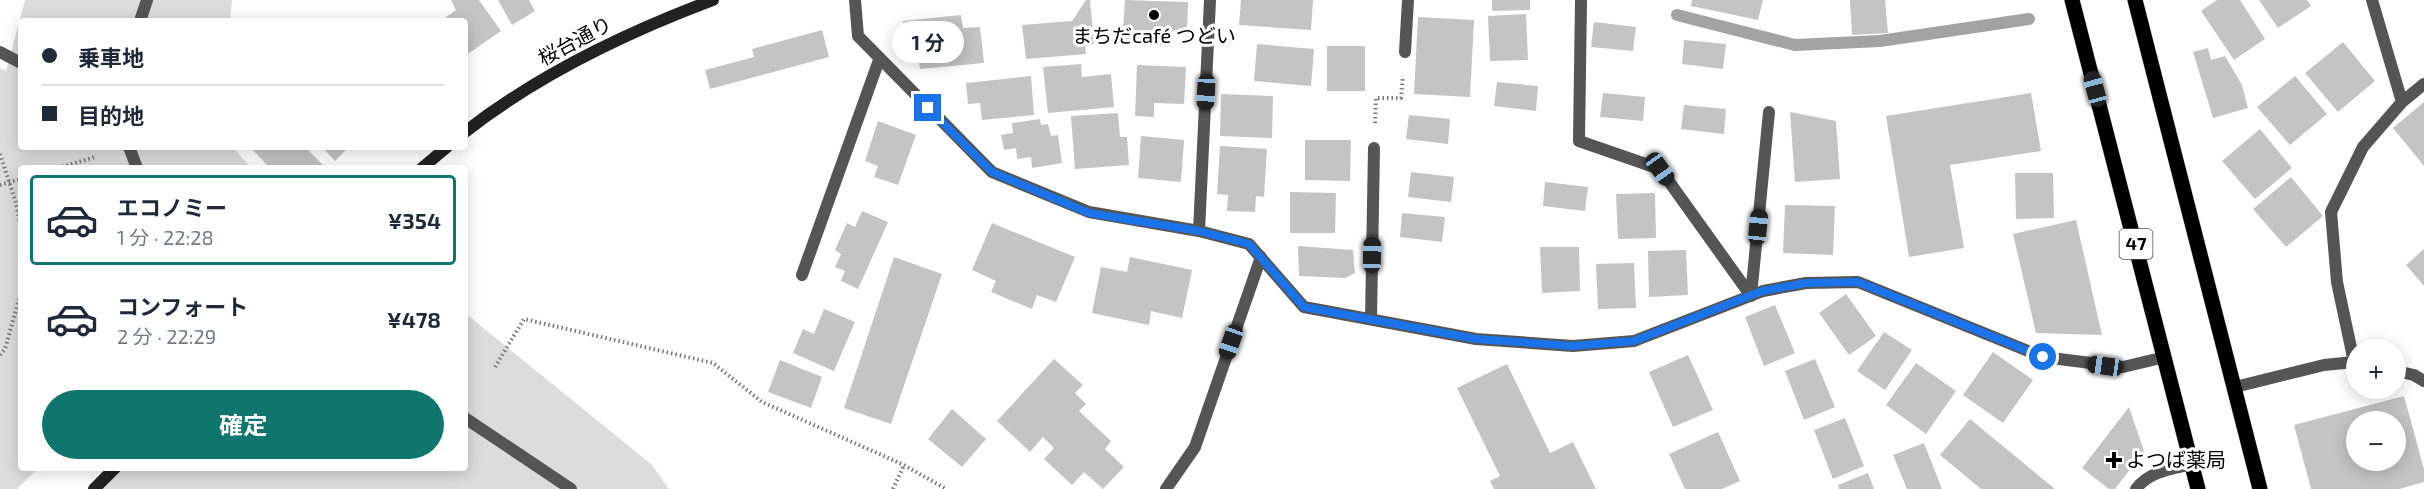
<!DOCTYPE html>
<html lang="ja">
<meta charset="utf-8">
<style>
:root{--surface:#fff;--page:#f6f6f7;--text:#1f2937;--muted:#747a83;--line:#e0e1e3;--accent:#0f766e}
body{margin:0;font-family:"Exo 2","Noto Sans JP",sans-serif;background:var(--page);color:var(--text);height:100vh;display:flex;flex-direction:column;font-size:22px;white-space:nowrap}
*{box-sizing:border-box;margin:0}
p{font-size:20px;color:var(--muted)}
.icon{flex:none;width:33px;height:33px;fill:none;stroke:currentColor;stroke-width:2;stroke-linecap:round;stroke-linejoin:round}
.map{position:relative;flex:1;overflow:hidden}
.sheet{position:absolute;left:18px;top:165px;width:450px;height:306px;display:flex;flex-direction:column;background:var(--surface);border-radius:6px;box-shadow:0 3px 15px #0003}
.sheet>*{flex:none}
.hud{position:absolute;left:18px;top:18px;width:450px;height:132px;border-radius:6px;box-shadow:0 3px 15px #0003;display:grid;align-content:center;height:132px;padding:0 24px;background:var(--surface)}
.controls{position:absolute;left:2346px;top:339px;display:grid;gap:12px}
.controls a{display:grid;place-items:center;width:60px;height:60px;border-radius:50%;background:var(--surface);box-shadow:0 3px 15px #0003;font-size:30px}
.end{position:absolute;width:27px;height:27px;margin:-14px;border:8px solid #1a73e8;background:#fff;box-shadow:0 0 0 3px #fff}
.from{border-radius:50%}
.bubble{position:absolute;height:42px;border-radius:21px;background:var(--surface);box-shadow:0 3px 15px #0003;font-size:20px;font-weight:700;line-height:42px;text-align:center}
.car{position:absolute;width:18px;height:36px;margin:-18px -9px;border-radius:8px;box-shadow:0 0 4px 2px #0007;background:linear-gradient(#222 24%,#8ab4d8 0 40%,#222 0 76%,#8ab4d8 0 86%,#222 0)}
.hud b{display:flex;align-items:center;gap:21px;height:57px;font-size:22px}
.hud b+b{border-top:2px solid var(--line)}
.hud i{width:15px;height:15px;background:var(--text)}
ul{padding:10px 0 0;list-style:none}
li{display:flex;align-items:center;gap:18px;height:90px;margin:0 12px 9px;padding:0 12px;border:3px solid transparent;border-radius:6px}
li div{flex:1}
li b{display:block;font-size:22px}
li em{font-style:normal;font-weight:700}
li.active{border-color:var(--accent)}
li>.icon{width:54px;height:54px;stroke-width:1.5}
.cta{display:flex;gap:12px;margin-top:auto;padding:12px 24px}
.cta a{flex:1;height:69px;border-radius:36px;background:var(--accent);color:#fff;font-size:24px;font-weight:700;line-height:69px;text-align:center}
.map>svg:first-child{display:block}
.green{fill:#dcdcdc}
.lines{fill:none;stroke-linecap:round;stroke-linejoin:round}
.stream{stroke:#a3a3a3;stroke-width:12}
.building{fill:#c4c4c4;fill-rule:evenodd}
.primary-casing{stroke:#dbdbdb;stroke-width:16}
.path{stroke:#777;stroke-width:4;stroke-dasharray:1.5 3;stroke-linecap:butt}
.lane{stroke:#555;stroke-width:12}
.street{stroke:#555;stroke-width:12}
.secondary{stroke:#222;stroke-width:12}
.primary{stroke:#000;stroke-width:15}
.route{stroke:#1a73e8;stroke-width:8}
.poi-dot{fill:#000;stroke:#fff;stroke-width:2}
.labels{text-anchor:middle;stroke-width:6;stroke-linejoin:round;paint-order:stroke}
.shield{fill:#fff;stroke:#4c4c4c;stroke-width:1.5}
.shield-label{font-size:18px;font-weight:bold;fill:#000}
.poi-label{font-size:20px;fill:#000;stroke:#fff}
.street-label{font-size:20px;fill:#000;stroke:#fff}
</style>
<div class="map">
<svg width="2424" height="489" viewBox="0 0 2424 489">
<rect width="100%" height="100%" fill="#fff"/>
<path class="green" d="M25,0H232L230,21H21V147H233L251,168H21V468H38L17,489H0V68L6,71Z
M465,313L651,464L669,489H94L115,468H465Z"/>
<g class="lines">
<path class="stream" d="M1677,15L1795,45L1880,41L2029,19"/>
</g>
<path class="building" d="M479,0L501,31L465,56V21H449L446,17L456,10L451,0Z
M498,0H529L535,11L512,25Z
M1086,0H1090L1094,44L1085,46L1086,54L1026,59L1022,25L1072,21Z
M1125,0L1188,2L1187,32L1172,31L1171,46L1122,43Z
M1241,0H1313L1311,30L1239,25Z
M1492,0H1530V10L1492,11Z
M1692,0H1763L1758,20L1691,6Z
M1850,0H1885L1888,33L1852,35Z
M2217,0H2240L2265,39L2234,60L2201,11Z
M2259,0H2307L2311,6L2278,28Z
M1526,14L1528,60L1490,61L1488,16Z
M961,15L963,28L980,27L984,63L920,69L917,50L907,52L903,21Z
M1418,17L1474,20L1470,97L1414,94Z
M1594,22L1636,27L1633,51L1591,47Z
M822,30L829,57L710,89L705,70L754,57L752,49Z
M1684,40L1726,44L1723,69L1682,64Z
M2343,42L2375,81L2338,112L2305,73Z
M1257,44L1314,49L1311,86L1254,81Z
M1327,46H1365V91H1327Z
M2208,48L2211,60L2225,56L2242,85L2248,108L2213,118L2193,52Z
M1081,64L1082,77L1111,74L1114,107L1048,113L1043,67Z
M1137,65L1186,67L1184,104L1154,103V117L1135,116Z
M1031,76L1034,115L982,120L980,103L968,104L966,83Z
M2295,76L2327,114L2290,145L2257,107Z
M1497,82L1538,86L1536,111L1494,106Z
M1603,93L1645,97L1643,121L1600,117Z
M2031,93L2041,151L1950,165L1964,248L1909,257L1886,116Z
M1221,94L1273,96L1272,138L1220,136Z
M2424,102V166L2393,128Z
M1684,105L1726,109L1724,134L1681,129Z
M1790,112L1836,121L1840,179L1795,182Z
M1118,113L1120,137H1127L1129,165L1075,169L1071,116Z
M1409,115L1450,119L1448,144L1406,139Z
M1040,119L1041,125L1048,124L1051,136L1058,135L1062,163L1032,168L1031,157L1017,159L1016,148L1004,150L1001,135L1013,133L1012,123Z
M878,121L916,135L898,185L874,177L878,166L865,161Z
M2260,129L2292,168L2255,199L2222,161Z
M1141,136L1184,140L1181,182L1138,178Z
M1305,140H1351L1350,181L1305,180Z
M1220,146L1267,149L1264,197L1256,196L1255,212L1227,211L1228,195L1217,194Z
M250,147H305L324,166L270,168Z
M322,147H349L335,161Z
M1411,172L1454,177L1451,202L1408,197Z
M2015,173H2053L2054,218L2016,219Z
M2291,177L2323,216L2286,247L2253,209Z
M1545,182L1588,187L1585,211L1543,206Z
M1290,192L1336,193L1335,233H1290Z
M1655,193L1656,238L1618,239L1616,194Z
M1785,205L1835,206L1833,255L1783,253Z
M862,211L888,222L858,289L841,281L845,271L835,267L841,254L835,250L847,223L855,227Z
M1402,213L1445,217L1442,242L1400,237Z
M2076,220L2102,335L2036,333L2013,234Z
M992,223L1075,257L1056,302L1037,295L1032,309L991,292L996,281L972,270Z
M1298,246L1353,250L1355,273L1345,278L1299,276Z
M1540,247H1579L1580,291L1542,293Z
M2424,249V286L2406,265Z
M1686,250L1688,295L1649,297L1648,251Z
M894,257L942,274L891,424L844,408Z
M1130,257L1192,270L1182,318L1151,311L1149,325L1092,313L1101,267L1127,272Z
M1634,263L1636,308L1598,309L1596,264Z
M1846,294L1876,336L1849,355L1819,313Z
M1775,305L1795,353L1764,366L1745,317Z
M824,309L855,322L834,371L793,353L803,329L814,334Z
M1884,332L1912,350L1885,390L1857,371Z
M1993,352L2033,380L2003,423L1963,395Z
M1688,355L1713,410L1673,427L1649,372Z
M1054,359L1083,385L1075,393L1086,404L1079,411L1111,441L1105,449L1124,467L1103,489L1084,472L1072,485L1044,459L1054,448L1043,437L1030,452L997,421Z
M1815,359L1835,407L1804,420L1785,371Z
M780,360L822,377L811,408L768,392Z
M1916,363L1956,391L1926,434L1886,405Z
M1507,364L1550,453L1573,442L1596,489H1494L1490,481L1500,476L1457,388Z
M2404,396L2424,469V482L2399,489H2311L2294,425ZM2356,422H2396V460H2356Z
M2129,407L2144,451L2115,489H2109L2082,468Z
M952,409L986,439L962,467L928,439Z
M1845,418L1864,466L1833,479L1814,430Z
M1970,419L2055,489H1981L1940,455Z
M1718,432L1740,481L1722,489H1685L1669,454Z
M1924,443L1942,489H1907L1893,455Z
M1868,473L1874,489H1839L1838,485Z"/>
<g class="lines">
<defs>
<path id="primary" d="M2072,0L2198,489
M2135,0L2260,489"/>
</defs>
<use href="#primary" class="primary-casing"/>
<path class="path" d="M1375,123L1376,98H1401L1403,76
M0,154L16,203L21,228
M58,168L95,157
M0,185L21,179
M0,355L5,349L21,292
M495,367L524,319L713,363L762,402L904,465L946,489
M893,489L904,465"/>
<path class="lane" d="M1166,489L1195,447L1261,257"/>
<path class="street" d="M855,0L858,36L992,172L1089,212L1199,231L1249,244L1304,307L1476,339L1573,346L1634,341L1763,291L1806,283L1858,282L2043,357L2123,367L2165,357
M1581,0L1579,141L1660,169L1751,296
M2372,0L2402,102
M140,21L147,0
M0,52L21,63
M1405,52L1408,0
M129,147L137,168
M1199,231L1210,0
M802,275L879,60
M1751,296L1769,112
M1371,319L1374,148
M2356,363L2354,362L2337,282L2331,212L2363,147L2402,102L2424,84
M2396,371L2414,375L2424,381
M2235,387L2324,365L2354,362
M465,418L571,489
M2136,489C2149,471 2172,469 2192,464"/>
<path class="secondary" d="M465,132C539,74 625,33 713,0
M422,168L447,147
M94,489L115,468"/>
<use href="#primary" class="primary"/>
</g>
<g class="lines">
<path class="route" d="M928,108L992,172L1089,213L1199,231L1249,244L1304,307L1476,339L1573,346L1634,341L1762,291L1806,283L1858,282L2043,357"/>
</g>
<g class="poi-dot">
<circle cx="1154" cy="15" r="6"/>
<path d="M2111 451h6v6h6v6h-6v6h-6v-6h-6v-6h6z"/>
</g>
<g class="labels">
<rect class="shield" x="2119.5" y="229" width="33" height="30" rx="4.5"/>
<g class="shield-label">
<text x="2136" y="250">47</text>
</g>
<g class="poi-label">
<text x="1154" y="43">まちだcafé つどい</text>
<text x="2126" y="467" text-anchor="start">よつば薬局</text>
</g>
<g class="street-label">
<text transform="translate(575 41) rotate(-28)" y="7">桜台通り</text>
</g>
</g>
</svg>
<div class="controls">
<a>+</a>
<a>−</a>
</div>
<i class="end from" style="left:2043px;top:357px"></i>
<i class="end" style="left:928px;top:108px"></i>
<div class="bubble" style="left:892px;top:21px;width:72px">1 分</div>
<i class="car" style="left:2095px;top:89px;rotate:345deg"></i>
<i class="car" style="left:1206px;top:92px;rotate:183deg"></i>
<i class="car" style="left:1660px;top:169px;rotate:145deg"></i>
<i class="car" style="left:1758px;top:227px;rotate:6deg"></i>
<i class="car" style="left:1372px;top:255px;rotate:1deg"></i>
<i class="car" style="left:1231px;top:342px;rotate:199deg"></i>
<i class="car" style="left:2105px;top:366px;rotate:278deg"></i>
<div class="hud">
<b><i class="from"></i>乗車地</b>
<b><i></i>目的地</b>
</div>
<section class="sheet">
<ul>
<li class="active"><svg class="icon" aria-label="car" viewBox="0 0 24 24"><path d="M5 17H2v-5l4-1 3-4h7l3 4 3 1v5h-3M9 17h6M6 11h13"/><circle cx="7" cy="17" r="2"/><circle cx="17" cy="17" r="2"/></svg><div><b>エコノミー</b><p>1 分 · 22:28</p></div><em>¥354</em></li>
<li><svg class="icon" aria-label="car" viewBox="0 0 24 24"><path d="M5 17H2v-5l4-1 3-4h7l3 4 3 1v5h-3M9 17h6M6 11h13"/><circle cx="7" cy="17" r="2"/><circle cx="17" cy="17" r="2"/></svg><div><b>コンフォート</b><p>2 分 · 22:29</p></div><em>¥478</em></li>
</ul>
<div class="cta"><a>確定</a></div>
</section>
</div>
